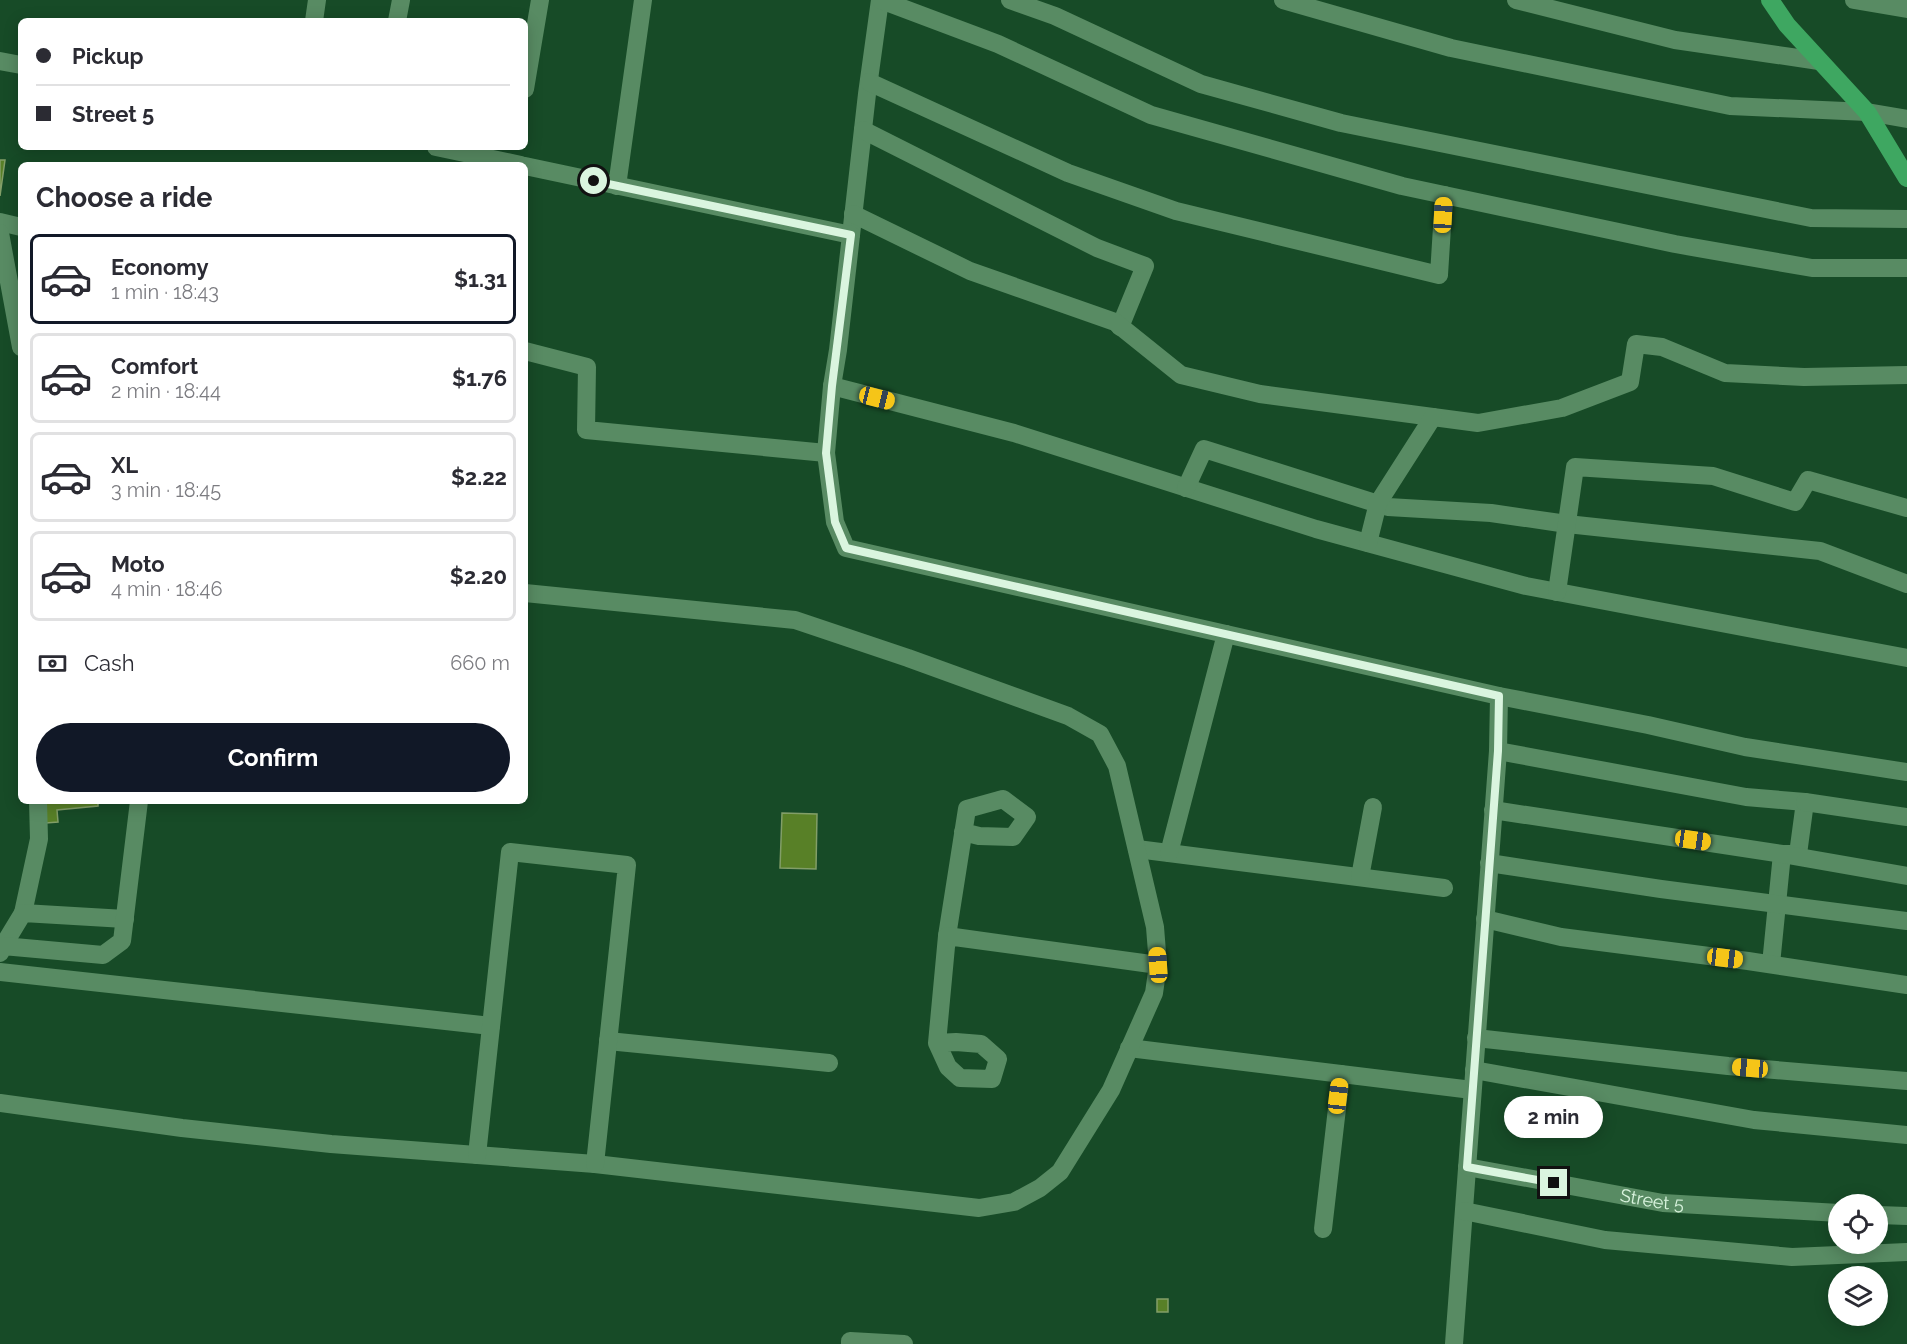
<!DOCTYPE html>
<meta charset="utf-8">
<style>
:root{--surface:#fff;--page:#f7f7f7;--text:#2b2b33;--muted:#7c7c81;--line:#e1e1e2;--accent:#111827}
body{margin:0;font-family:Raleway,sans-serif;background:var(--page);color:var(--text);height:100vh;display:flex;flex-direction:column;font-size:22px;white-space:nowrap}
*{box-sizing:border-box;margin:0}
p{font-size:20px;color:var(--muted)}
.icon{flex:none;width:33px;height:33px;fill:none;stroke:currentColor;stroke-width:2;stroke-linecap:round;stroke-linejoin:round}
.map{position:relative;flex:1;overflow:hidden}
.drawer{position:absolute;left:18px;top:162px;width:510px;height:642px;display:flex;flex-direction:column;background:var(--surface);border-radius:9px;box-shadow:0 3px 15px #0003}
.drawer>*{flex:none}
.guide{position:absolute;left:18px;top:18px;width:510px;height:132px;border-radius:9px;box-shadow:0 3px 15px #0003;display:grid;align-content:center;height:132px;padding:0 18px;background:var(--surface)}
.tools{position:absolute;left:1828px;top:1194px;display:grid;gap:12px}
.tools a{display:grid;place-items:center;width:60px;height:60px;border-radius:50%;background:var(--surface);box-shadow:0 3px 15px #0003;font-size:30px}
.end{position:absolute;width:27px;height:27px;margin:-14px;border:8px solid #daf5df;background:#111;box-shadow:0 0 0 3px #111}
.from{border-radius:50%}
.bubble{position:absolute;height:42px;border-radius:21px;background:var(--surface);box-shadow:0 3px 15px #0003;font-size:20px;font-weight:700;line-height:42px;text-align:center}
.car{position:absolute;width:18px;height:36px;margin:-18px -9px;border-radius:8px;box-shadow:0 0 4px 2px #0007;background:linear-gradient(#f5c518 24%,#345 0 40%,#f5c518 0 76%,#345 0 86%,#f5c518 0)}
.guide b{display:flex;align-items:center;gap:21px;height:57px;font-size:22px}
.guide b+b{border-top:2px solid var(--line)}
.guide i{width:15px;height:15px;background:var(--text)}
ul{padding:0;list-style:none}
li{display:flex;align-items:center;gap:18px;height:90px;margin:0 12px 9px;padding:0 6px;border:3px solid var(--line);border-radius:9px}
li div{flex:1}
li b{display:block;font-size:22px}
li em{font-style:normal;font-weight:700}
li.selected{border-color:var(--accent)}
li>.icon{width:54px;height:54px;stroke-width:1.5}
h2{padding:0 18px;font-size:27px;line-height:72px}
.pay{display:flex;align-items:center;gap:15px;height:66px;padding:0 18px;font-size:22px}
.pay p{margin-inline-start:auto}
.cta{display:flex;gap:12px;margin-top:auto;padding:12px 18px}
.cta a{flex:1;height:69px;border-radius:36px;background:var(--accent);color:#fff;font-size:24px;font-weight:700;line-height:69px;text-align:center}
.map>svg:first-child{display:block}
.building{fill:#588027;stroke:#829e68;stroke-width:1.5}
.lines{fill:none;stroke-linecap:round;stroke-linejoin:round}
.minor{stroke:#588b63;stroke-width:18}
.major{stroke:#3ea761;stroke-width:18}
.route{stroke:#daf5df;stroke-width:8}
.labels{text-anchor:middle;stroke-width:4.5;stroke-linejoin:round;paint-order:stroke}
.street-label{font-size:18px;fill:#daf5df;stroke:#174b27}
</style>
<div class="map">
<svg width="1907" height="1344" viewBox="0 0 1907 1344">
<rect width="100%" height="100%" fill="#174b27"/>
<path class="building" d="M0,160H5L0,196Z
M44,801H98V806L57,810L58,822L46,823Z
M782,813L817,814L816,869L780,868Z
M1157,1299H1168V1312H1157Z"/>
<g class="lines">
<g class="minor">
<path d="M880,0L867,94L838,350L832,386L826,453L835,522L846,548L1499,696L1498,751L1454,1344"/>
<path d="M881,0L998,44L1151,115L1402,186L1675,244L1812,268H1907"/>
<path d="M1010,0L1055,16L1201,84L1341,123L1811,218L1907,219"/>
<path d="M1283,0L1451,48L1730,106L1867,112L1907,119"/>
<path d="M1516,0L1675,40L1819,61"/>
<path d="M1854,0L1907,9"/>
<path d="M314,21L317,0"/>
<path d="M397,21L401,0"/>
<path d="M0,61L21,65"/>
<path d="M869,82L1068,173L1176,211L1439,275L1444,195"/>
<path d="M525,89L540,0"/>
<path d="M863,130L1097,248L1145,266L1120,327"/>
<path d="M436,147L521,165"/>
<path d="M525,166L851,235"/>
<path d="M617,186L643,0"/>
<path d="M853,214L970,271L1115,322L1181,375L1260,394L1478,423L1562,408L1630,382L1636,344L1662,347L1725,373L1804,377L1907,375"/>
<path d="M0,222L21,227"/>
<path d="M0,233L21,347"/>
<path d="M525,351L587,367L586,430L826,453"/>
<path d="M832,386L1014,433L1316,529L1526,586L1907,658"/>
<path d="M1186,488L1204,449L1388,507L1491,513L1567,524L1820,551L1907,584"/>
<path d="M1368,543L1378,503L1433,417"/>
<path d="M1557,592L1575,467L1713,476L1795,502L1808,480L1907,508"/>
<path d="M1499,696L1648,725L1745,747L1907,772"/>
<path d="M1498,751L1746,797L1805,802L1798,854H1782L1771,964"/>
<path d="M1805,802L1907,817"/>
<path d="M1493,810L1782,854L1907,876"/>
<path d="M1137,849L1444,888"/>
<path d="M1169,853L1226,634"/>
<path d="M1489,863L1661,889L1907,921"/>
<path d="M1360,877L1373,807"/>
<path d="M23,913L39,839L38,801"/>
<path d="M1485,919L1561,937L1748,961L1907,985"/>
<path d="M947,936L967,809L1003,799L1027,817L1013,837L979,836L963,832"/>
<path d="M3,946L23,913L125,919"/>
<path d="M0,953L3,946L103,955L122,941L139,801"/>
<path d="M0,972L491,1026"/>
<path d="M1476,1038L1728,1066L1907,1081"/>
<path d="M608,1041L829,1063"/>
<path d="M937,1043L956,1042L981,1044L998,1059L992,1079L960,1078L948,1067L937,1043L947,936L1158,965"/>
<path d="M1129,1048L1472,1090"/>
<path d="M1474,1070L1754,1120L1907,1135"/>
<path d="M0,1103L182,1128L331,1144L595,1164L979,1208L1014,1202L1040,1188L1060,1172L1111,1090L1154,993L1158,965L1155,927L1117,766L1100,734L1068,716L908,658L795,620L525,593"/>
<path d="M477,1155L510,852L627,865L595,1164"/>
<path id="s1" d="M1467,1167L1663,1203L1839,1213"/>
<path d="M1464,1211L1605,1240L1792,1257L1907,1252"/>
<path d="M1878,1215L1907,1216"/>
<path d="M1323,1229L1341,1074"/>
<path d="M850,1344V1341L904,1344"/>
</g>
<path class="major" d="M1770,0L1787,25L1867,112L1907,178"/>
</g>
<g class="lines">
<path class="route" d="M594,181L851,235L832,386L826,453L835,522L846,548L1499,696L1498,751L1467,1167L1554,1183"/>
</g>
<g class="labels">
<g class="street-label">
<text dy="6" stroke="none"><textPath href="#s1" startOffset="188">Street 5</textPath></text>
</g>
</g>
</svg>
<div class="tools">
<a><svg class="icon" aria-label="locate" viewBox="0 0 24 24"><circle cx="12" cy="12" r="6"/><path d="M12 2v4M12 18v4M2 12h4M18 12h4"/></svg></a>
<a><svg class="icon" aria-label="layers" viewBox="0 0 24 24"><path d="M12 4l9 5-9 5-9-5zM3 14l9 5 9-5"/></svg></a>
</div>
<i class="end from" style="left:594px;top:181px"></i>
<i class="end" style="left:1554px;top:1183px"></i>
<div class="bubble" style="left:1504px;top:1096px;width:99px">2 min</div>
<i class="car" style="left:1443px;top:215px;rotate:3deg"></i>
<i class="car" style="left:877px;top:398px;rotate:104deg"></i>
<i class="car" style="left:1693px;top:840px;rotate:98deg"></i>
<i class="car" style="left:1725px;top:958px;rotate:97deg"></i>
<i class="car" style="left:1158px;top:965px;rotate:356deg"></i>
<i class="car" style="left:1750px;top:1068px;rotate:275deg"></i>
<i class="car" style="left:1338px;top:1096px;rotate:7deg"></i>
<div class="guide">
<b><i class="from"></i>Pickup</b>
<b><i></i>Street 5</b>
</div>
<section class="drawer">
<h2>Choose a ride</h2>
<ul>
<li class="selected"><svg class="icon" aria-label="car" viewBox="0 0 24 24"><path d="M5 17H2v-5l4-1 3-4h7l3 4 3 1v5h-3M9 17h6M6 11h13"/><circle cx="7" cy="17" r="2"/><circle cx="17" cy="17" r="2"/></svg><div><b>Economy</b><p>1 min · 18:43</p></div><em>$1.31</em></li>
<li><svg class="icon" aria-label="car" viewBox="0 0 24 24"><path d="M5 17H2v-5l4-1 3-4h7l3 4 3 1v5h-3M9 17h6M6 11h13"/><circle cx="7" cy="17" r="2"/><circle cx="17" cy="17" r="2"/></svg><div><b>Comfort</b><p>2 min · 18:44</p></div><em>$1.76</em></li>
<li><svg class="icon" aria-label="car" viewBox="0 0 24 24"><path d="M5 17H2v-5l4-1 3-4h7l3 4 3 1v5h-3M9 17h6M6 11h13"/><circle cx="7" cy="17" r="2"/><circle cx="17" cy="17" r="2"/></svg><div><b>XL</b><p>3 min · 18:45</p></div><em>$2.22</em></li>
<li><svg class="icon" aria-label="car" viewBox="0 0 24 24"><path d="M5 17H2v-5l4-1 3-4h7l3 4 3 1v5h-3M9 17h6M6 11h13"/><circle cx="7" cy="17" r="2"/><circle cx="17" cy="17" r="2"/></svg><div><b>Moto</b><p>4 min · 18:46</p></div><em>$2.20</em></li>
</ul>
<div class="pay"><svg class="icon" aria-label="cash" viewBox="0 0 24 24"><path d="M3 7h18v10H3z"/><circle cx="12" cy="12" r="2"/></svg>Cash<p>660 m</p></div>
<div class="cta"><a>Confirm</a></div>
</section>
</div>
